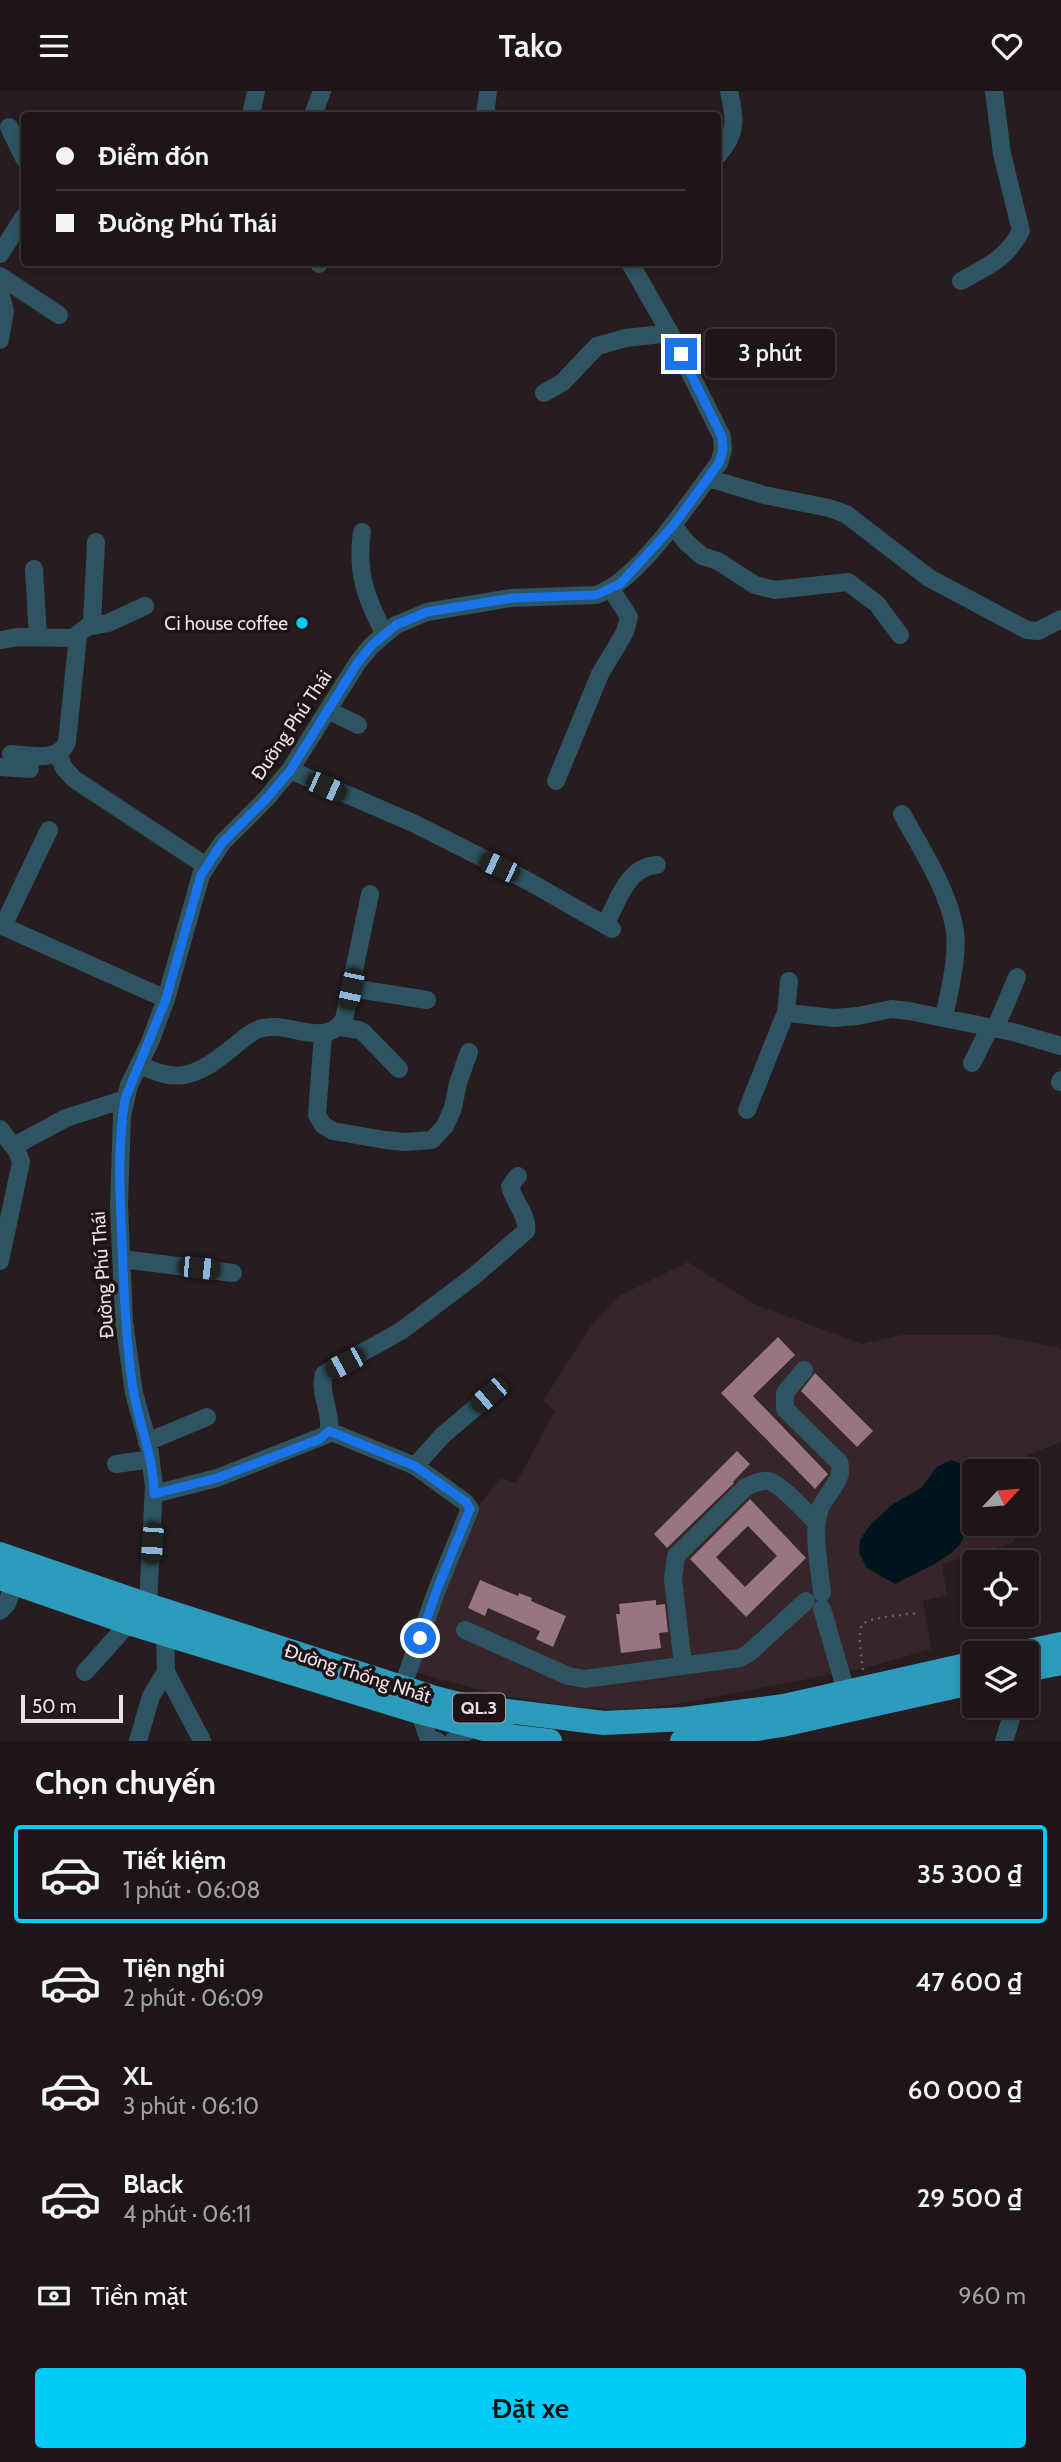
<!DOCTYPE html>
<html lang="vi">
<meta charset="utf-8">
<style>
:root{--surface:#1d1518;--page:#251e21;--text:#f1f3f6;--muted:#a09fa2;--line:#3b3437;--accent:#00cbf9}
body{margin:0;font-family:Cabin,sans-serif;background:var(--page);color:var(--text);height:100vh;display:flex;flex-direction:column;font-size:26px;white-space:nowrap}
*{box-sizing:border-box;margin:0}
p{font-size:23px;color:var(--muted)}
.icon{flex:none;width:38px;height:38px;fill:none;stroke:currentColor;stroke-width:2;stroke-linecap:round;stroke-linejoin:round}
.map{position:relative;height:1650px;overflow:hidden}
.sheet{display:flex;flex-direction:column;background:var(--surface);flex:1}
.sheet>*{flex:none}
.hud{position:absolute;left:21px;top:21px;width:700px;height:154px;border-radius:7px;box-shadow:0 4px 10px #0003,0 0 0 2px var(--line);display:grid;align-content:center;height:154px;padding:0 35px;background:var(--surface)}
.needle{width:46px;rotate:64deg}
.buttons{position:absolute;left:962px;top:1368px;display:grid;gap:14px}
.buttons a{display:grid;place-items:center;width:77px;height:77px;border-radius:7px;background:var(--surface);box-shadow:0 4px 10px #0003,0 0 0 2px var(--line);font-size:35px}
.scale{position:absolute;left:21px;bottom:18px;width:102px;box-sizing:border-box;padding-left:7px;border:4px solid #eae2e4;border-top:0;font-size:19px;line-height:24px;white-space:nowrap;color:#eae2e4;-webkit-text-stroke:5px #1e1317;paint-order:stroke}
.end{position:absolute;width:32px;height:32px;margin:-16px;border:9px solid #1a73e8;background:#fff;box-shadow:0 0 0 4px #fff}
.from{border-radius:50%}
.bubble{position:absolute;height:49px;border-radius:7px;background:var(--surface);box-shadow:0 4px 10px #0003,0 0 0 2px var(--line);font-size:23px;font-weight:600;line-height:49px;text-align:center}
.car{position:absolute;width:21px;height:42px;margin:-21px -10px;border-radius:9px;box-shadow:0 0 5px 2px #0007;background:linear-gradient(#222 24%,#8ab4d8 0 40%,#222 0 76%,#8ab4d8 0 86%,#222 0)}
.hud b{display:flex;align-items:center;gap:24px;height:66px;font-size:26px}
.hud b+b{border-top:2px solid var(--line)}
.hud i{width:18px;height:18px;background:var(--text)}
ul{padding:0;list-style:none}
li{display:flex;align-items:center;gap:21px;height:98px;margin:0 14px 10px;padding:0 21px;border:4px solid transparent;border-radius:7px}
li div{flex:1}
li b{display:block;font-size:26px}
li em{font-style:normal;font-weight:600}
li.active{border-color:var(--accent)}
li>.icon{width:63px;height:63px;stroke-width:1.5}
h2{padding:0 35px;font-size:32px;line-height:84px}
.pay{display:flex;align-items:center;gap:18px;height:77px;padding:0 35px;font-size:26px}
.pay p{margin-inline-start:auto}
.action{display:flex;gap:14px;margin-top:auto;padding:14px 35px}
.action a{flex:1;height:80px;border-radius:7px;background:var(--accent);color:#111;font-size:28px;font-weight:600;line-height:80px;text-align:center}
header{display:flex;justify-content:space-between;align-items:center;height:91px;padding:0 35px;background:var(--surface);font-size:32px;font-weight:600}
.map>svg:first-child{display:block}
.built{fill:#36252b}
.water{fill:#00151e}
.building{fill:#977581;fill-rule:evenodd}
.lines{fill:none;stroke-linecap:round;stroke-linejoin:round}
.path{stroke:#695f62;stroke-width:2.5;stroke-dasharray:2 5;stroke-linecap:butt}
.minor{stroke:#2e5461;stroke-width:18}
.highway{stroke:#2d9bbb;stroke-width:24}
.route{stroke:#1a73e8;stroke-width:9}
.poi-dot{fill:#00cbf9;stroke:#1e1317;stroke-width:2.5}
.labels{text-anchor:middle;stroke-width:7;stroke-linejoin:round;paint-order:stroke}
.shield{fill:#1e1317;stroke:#ada4a6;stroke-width:2}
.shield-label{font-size:18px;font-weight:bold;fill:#eae2e4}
.poi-label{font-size:19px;fill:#eae2e4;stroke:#1e1317;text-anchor:end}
.street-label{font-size:19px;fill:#eae2e4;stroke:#1e1317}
</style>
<header><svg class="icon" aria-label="menu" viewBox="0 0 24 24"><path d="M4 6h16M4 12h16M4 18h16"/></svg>Tako<svg class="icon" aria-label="heart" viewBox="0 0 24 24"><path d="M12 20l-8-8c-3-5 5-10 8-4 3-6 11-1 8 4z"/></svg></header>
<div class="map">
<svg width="1061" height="1650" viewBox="0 0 1061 1650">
<rect width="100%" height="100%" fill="#271c20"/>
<path class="built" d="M688,1171L754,1213L862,1253L901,1244H995L1056,1256L1061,1259V1351L1027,1364L1028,1401L1027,1405V1381H975V1433H1019L1014,1451L942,1473L947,1504L923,1510L931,1558L869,1576L672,1614L621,1619L567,1615L495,1603L414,1581L477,1417L500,1387L516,1392L555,1320L543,1310L590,1236L619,1205Z"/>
<path class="water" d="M951,1369C969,1374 973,1384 975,1402L962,1414C962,1424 965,1438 963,1447C959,1465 911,1484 895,1493L867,1477L859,1462L860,1449L870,1434L893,1413L921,1397L937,1376Z"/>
<path class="building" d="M778,1246L795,1264L753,1305L828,1383L815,1398L721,1302Z
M815,1282L873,1340L857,1356L801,1300Z
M737,1360L750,1373L733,1391L734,1392L667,1457L654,1443Z
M750,1408L806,1467L746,1526L690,1468ZM748,1435L777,1465L745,1496L716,1466Z
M480,1489L518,1505L519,1502L532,1507L531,1510L566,1525L553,1556L536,1548L540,1540L488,1517L485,1525L468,1517Z
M656,1509V1514L665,1513L668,1541L659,1542L661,1557L621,1562L616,1523H620L619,1513Z"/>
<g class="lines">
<path class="path" d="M863,1579C862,1570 857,1542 862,1534C868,1526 905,1524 916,1522"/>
<path class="minor" d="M251,24L256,0
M313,24L322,0
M485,24L488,0
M9,36L24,67
M718,64C738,42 735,27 729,0
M0,163L24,126
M319,173V172
M0,185L59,224
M961,190C988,175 1005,169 1021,140L1002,63L994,0
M0,201L5,220L0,249
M544,302L563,291L597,255L626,247L670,242
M708,387L764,404L829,417L846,423L929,487L1027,539L1038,540L1061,528
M673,434L686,451L702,465L718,470L755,494L775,499L848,491L877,513L900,544
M362,441C356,481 366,507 384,542
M34,478L38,546
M88,536L108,532L145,515
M0,549L18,546L73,547L92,532L96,451
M328,619L358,634
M11,663C30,664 58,672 67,651L78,545
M58,663L64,677L74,688L206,775
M0,676L30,678
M290,679L413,732L528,790L612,838
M556,690L600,583L625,541L629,526L611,498
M902,723C921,757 950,802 955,841C958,869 949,900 944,927
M0,834L166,908
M605,834C617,812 627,775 657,774
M3,835L49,739
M351,897L427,909
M786,923L789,890
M340,936L359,939L364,942L399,978
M995,938L1017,886
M323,943L317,1024L323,1034L333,1040L385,1049L405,1051L432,1049L445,1035L453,1017L458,992L469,961
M972,972L989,938
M140,973C178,996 201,982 232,957C240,950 249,942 259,938C286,928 326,959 344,928L370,803
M1060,991L1061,989
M747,1019L784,926L788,922L834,927L858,925L891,918L909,920L1013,941L1061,955
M0,1038L17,1060L21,1071L0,1170
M14,1055L66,1027L125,1008
M122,1168L233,1182
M804,1279L785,1302V1318L839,1371C846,1389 824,1404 819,1420C812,1441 820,1480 822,1502
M329,1340L415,1375L443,1344L489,1305
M147,1351L207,1326
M116,1373L151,1368
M154,1403L217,1387L326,1344C337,1331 317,1303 324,1283L401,1240L474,1185L526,1140C529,1125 513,1110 510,1095L518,1085
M148,1514L154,1395L149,1356L134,1302L124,1230L119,1114L122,1025L129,994L150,951L166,908L201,784L222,752L266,708L290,679L358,571L372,554L396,534L427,521L511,507L596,504C639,490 691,408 719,372L723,359L722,346L670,242L630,172
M822,1518L846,1600
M0,1520L7,1513L14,1492
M465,1539L568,1585L585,1588L740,1567L749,1562L806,1510
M165,1543L166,1581L202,1650
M683,1574L673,1488L676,1465L746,1396C753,1393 761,1389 768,1390C782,1393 806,1422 817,1432
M85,1581L129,1532
M402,1597L438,1496L470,1418L465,1411L415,1375
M419,1621L429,1648L437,1650
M138,1650L151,1605L166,1581
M453,1650L474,1636
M1004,1650L1015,1615"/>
<path class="highway" d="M0,1463L148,1514L432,1606L467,1615L604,1632L685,1628L784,1615L975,1572
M0,1487L129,1532L419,1621L515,1646L550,1650
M1015,1563L1061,1553
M1027,1579L1061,1572
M682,1650L782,1634L975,1591"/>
</g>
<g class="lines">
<path class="route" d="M420,1547L438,1496L470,1418L466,1411L415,1375L329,1340L320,1348L217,1387L154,1403C154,1366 139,1334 133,1298C126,1250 124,1202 122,1153C120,1105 117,1056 125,1008L166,908L201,784L222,752L266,708L290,680L358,571L372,554L396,534L427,521L512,507L596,504L620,493L673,435L719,372L723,359L722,346L681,263"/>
</g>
<circle class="poi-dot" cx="302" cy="532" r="7"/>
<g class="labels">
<rect class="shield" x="453" y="1602.5" width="52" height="29" rx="5"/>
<g class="shield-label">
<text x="479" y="1623">QL.3</text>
</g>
<g class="poi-label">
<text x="288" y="539">Ci house coffee</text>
</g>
<g class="street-label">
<text transform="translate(291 634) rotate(-56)" y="7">Đường Phú Thái</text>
<text transform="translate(102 1184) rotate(-94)" y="7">Đường Phú Thái</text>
<text transform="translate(358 1582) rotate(18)" y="7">Đường Thống Nhất</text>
</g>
</g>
</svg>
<div class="buttons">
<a><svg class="needle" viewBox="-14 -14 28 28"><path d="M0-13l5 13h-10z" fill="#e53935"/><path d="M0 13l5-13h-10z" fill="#a09fa2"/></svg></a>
<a><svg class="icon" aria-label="locate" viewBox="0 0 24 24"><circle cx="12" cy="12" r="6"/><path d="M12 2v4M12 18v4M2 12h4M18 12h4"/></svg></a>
<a><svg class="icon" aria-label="layers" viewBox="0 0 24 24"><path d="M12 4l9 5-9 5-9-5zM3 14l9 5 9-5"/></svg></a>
</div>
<div class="scale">50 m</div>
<i class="end from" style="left:420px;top:1547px"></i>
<i class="end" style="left:681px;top:263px"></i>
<div class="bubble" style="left:705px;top:238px;width:130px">3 phút</div>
<i class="car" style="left:326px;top:696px;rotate:114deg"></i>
<i class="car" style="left:499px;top:776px;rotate:295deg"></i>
<i class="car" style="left:351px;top:898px;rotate:192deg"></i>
<i class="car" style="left:199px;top:1177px;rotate:96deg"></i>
<i class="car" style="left:345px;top:1272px;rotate:242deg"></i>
<i class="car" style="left:489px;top:1304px;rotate:229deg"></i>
<i class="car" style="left:152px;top:1452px;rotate:184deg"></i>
<div class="hud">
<b><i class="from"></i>Điểm đón</b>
<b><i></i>Đường Phú Thái</b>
</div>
</div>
<section class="sheet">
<h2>Chọn chuyến</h2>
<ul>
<li class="active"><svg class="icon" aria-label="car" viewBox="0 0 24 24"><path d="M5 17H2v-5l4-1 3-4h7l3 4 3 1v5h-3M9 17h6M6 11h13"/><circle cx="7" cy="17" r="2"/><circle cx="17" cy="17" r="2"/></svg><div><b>Tiết kiệm</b><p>1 phút · 06:08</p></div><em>35 300 ₫</em></li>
<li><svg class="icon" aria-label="car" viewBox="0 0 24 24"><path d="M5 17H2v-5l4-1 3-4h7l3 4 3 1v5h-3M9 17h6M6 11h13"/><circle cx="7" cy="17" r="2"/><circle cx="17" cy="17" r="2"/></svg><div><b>Tiện nghi</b><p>2 phút · 06:09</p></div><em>47 600 ₫</em></li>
<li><svg class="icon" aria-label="car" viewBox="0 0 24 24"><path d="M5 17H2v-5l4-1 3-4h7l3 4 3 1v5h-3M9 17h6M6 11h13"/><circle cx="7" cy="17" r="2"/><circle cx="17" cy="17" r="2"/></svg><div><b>XL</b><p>3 phút · 06:10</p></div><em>60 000 ₫</em></li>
<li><svg class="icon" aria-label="car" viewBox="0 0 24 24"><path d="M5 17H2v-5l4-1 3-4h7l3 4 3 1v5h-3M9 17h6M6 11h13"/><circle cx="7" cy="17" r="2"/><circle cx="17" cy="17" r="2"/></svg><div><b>Black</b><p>4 phút · 06:11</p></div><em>29 500 ₫</em></li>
</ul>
<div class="pay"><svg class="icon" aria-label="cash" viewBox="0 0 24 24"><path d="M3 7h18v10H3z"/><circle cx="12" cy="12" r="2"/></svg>Tiền mặt<p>960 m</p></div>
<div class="action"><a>Đặt xe</a></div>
</section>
